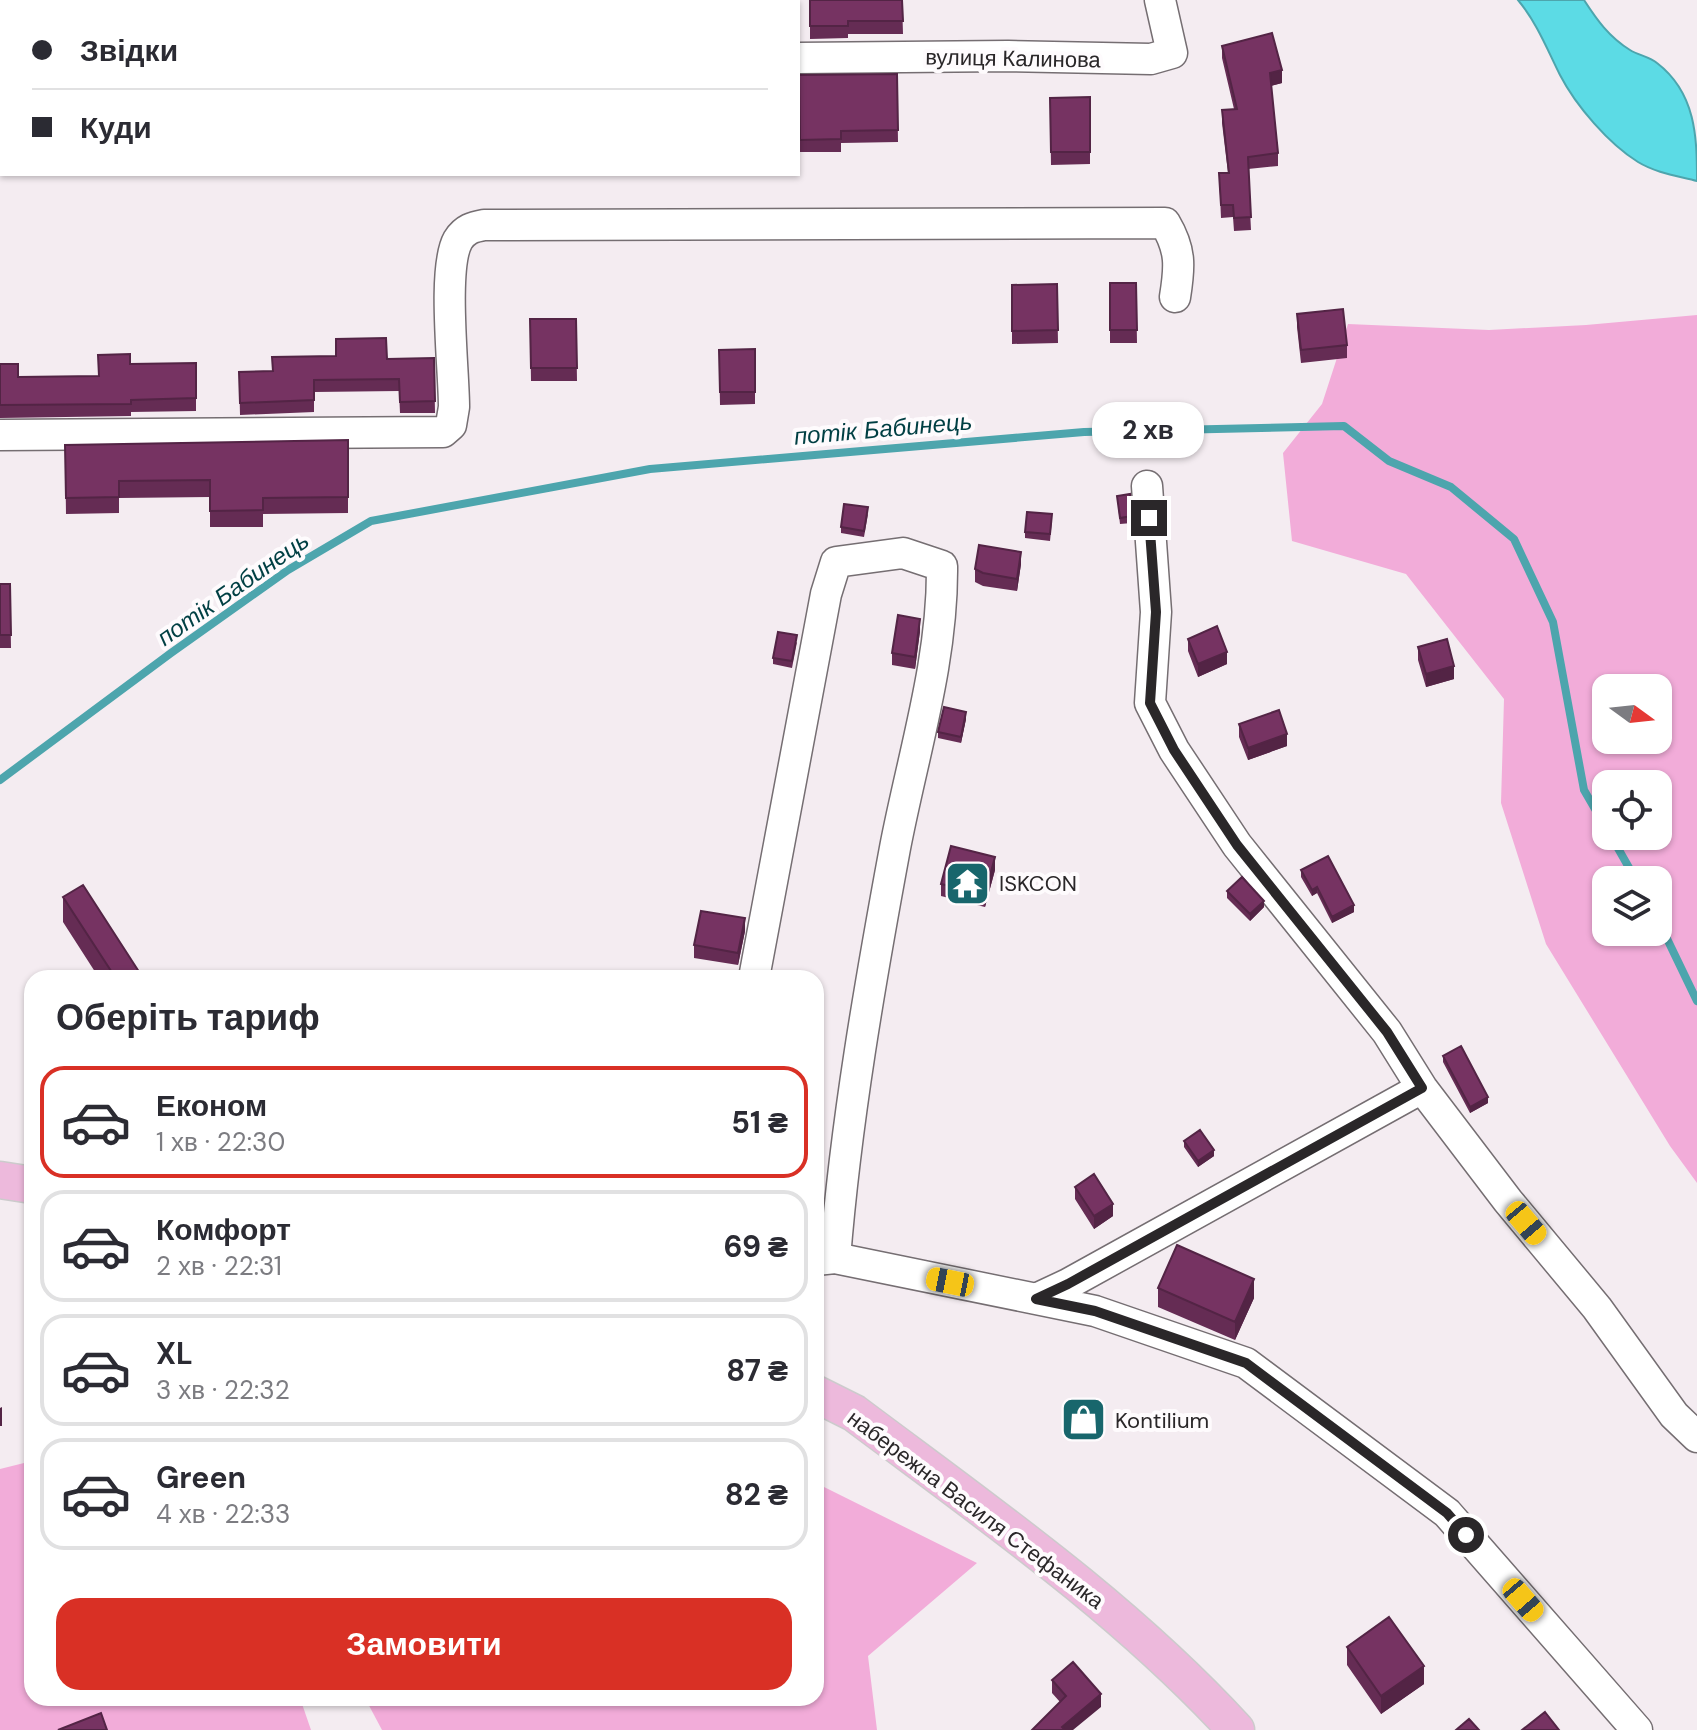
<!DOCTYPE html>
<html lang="uk">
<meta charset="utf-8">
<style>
:root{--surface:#fff;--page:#f2f2f3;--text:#2b2b33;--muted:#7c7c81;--line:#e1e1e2;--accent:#d93025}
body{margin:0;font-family:"DM Sans",sans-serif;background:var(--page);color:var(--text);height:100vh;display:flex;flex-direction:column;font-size:30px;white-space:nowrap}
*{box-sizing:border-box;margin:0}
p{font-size:26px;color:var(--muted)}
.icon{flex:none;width:44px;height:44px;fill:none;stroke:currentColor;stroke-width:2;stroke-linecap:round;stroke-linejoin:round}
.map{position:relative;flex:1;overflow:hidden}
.details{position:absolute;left:24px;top:970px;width:800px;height:736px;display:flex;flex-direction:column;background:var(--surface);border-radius:24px;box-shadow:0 2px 6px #0004}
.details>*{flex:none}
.guide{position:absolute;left:0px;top:0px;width:800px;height:176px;box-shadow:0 2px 6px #0004;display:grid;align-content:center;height:176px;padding:0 32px;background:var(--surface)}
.needle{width:52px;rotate:105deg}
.controls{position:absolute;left:1592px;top:674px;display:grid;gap:16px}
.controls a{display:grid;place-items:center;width:80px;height:80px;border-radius:16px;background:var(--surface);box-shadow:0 2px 6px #0004;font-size:40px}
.end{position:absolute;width:36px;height:36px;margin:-18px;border:10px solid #2a2729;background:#fff;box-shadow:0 0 0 4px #fff}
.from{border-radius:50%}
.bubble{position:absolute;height:56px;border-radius:24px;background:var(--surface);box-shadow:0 2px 6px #0004;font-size:26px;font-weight:700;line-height:56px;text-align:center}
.car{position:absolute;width:24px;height:48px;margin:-24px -12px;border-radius:10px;box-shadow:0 0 6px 2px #0007;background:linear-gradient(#f5c518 24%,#345 0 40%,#f5c518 0 76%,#345 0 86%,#f5c518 0)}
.guide b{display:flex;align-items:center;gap:28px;height:76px;font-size:30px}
.guide b+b{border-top:2px solid var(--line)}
.guide i{width:20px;height:20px;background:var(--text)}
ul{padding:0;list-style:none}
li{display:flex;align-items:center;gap:24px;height:112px;margin:0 16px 12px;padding:0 16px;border:4px solid var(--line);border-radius:24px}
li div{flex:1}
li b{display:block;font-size:30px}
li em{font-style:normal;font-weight:700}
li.on{border-color:var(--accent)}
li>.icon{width:72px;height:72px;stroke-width:1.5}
h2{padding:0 32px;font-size:36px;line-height:96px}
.action{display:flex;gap:16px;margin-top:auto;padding:16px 32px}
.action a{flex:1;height:92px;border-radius:24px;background:var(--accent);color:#fff;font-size:32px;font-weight:700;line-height:92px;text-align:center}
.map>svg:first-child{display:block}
.green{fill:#f2acd9;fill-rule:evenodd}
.water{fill:#5cdbe5;stroke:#4da5ad;stroke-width:2}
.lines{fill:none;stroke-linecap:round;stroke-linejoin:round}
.stream{stroke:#4da5ad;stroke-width:8}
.minor-casing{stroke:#756e72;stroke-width:33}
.major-casing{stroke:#cccbcc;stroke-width:39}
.minor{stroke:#fff;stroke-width:30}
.major{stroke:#edb9dc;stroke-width:36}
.wall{fill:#652c54}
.shaded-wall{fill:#532445}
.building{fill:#763362;stroke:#532445;stroke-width:2}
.route{stroke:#2a2729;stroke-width:10}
.labels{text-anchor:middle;stroke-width:8;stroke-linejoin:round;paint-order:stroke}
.street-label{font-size:22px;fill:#2a2729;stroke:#fefbfd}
.poi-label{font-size:22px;fill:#2a2729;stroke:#fefbfd;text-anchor:start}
.water-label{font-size:24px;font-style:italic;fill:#003f43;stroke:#fefbfd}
</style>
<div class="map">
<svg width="1697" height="1730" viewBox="0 0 1697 1730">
<rect width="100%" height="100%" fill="#f4ecf1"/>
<path class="green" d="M1697,315V1183L1670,1146L1546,944L1501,803L1504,699L1406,574L1292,541L1283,453L1322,404L1348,324L1489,330L1586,325ZM1606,688H1658V740H1606ZM1606,784H1658V836H1606ZM1606,880H1658V932H1606Z
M32,1461V1698H300L311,1730H0V1469Z
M816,1483L977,1563L868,1656L877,1730H382L365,1698H816Z"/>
<path class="water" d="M1518,0H1584C1597,20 1609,37 1630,50C1638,55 1650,57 1657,63C1696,93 1697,137 1697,181C1678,176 1656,173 1638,162C1609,144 1576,106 1560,75C1547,49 1537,23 1518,0Z"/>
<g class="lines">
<path class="stream" d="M0,780L171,653L288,570L371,521L650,469L1084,432L1344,426L1389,461L1451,487L1514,539L1553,622L1584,790L1606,828
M1611,836L1636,880
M1658,920L1697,1001"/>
<defs>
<path id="minor" d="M0,51H2
M798,58L1008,56L1151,59L1172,53L1160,0
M0,435L443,432L451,425L454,407C454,370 442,268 458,240C465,229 473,227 484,225L1165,223C1181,250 1180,266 1175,297
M1147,486L1156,612L1150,703L1174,750L1237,845L1387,1032L1422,1088L1508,1201L1597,1308L1674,1415L1697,1437
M754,978L826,594L836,562L903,553L942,566C943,662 913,754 895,848C870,983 846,1121 835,1258
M816,1260L835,1258L1095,1311L1246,1363L1447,1513L1637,1730
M1036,1299L1068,1284L1422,1088"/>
<path id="major" d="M0,1180L32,1185
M816,1394L854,1413C986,1512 1124,1608 1236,1730"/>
</defs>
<use href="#minor" class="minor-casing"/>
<use href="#major" class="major-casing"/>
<use href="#minor" class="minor"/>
<use href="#major" class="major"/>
</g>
<path class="wall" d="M48,0H84V2H48Z
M441,0H618V2H441Z
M810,0H902L903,34H848V38L810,39Z
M1222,46L1282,83L1271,86L1278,153V166L1248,169L1251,230L1234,231L1233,217L1221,218L1219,173H1228L1222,123V110L1234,109L1222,58Z
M897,74L898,142L841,143V152H800L799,75Z
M0,82H2V146H0Z
M1090,97V164L1051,165L1050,98Z
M1110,283H1136L1137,343H1110Z
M1057,284L1058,343L1012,344V285Z
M1297,314L1347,345V358L1301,363L1297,327Z
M530,319H576L577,381H531Z
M755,349V404L720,405L719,350Z
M434,358L435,413H400L399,391L314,392V412L240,415L239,372L272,371L387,359Z
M196,363V411L131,412V416L0,418V364L18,377L98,376L130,364Z
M348,440V513L263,514V527H210V497L119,498V513L66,514L65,445Z
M1130,494L1132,523L1120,524L1117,496Z
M868,514L864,537L841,533V527Z
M1052,520L1050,541L1025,538V532Z
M1021,564L1017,591L983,586L975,582V569Z
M0,584H10L11,648H0Z
M920,631L915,669L892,665V653Z
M1188,639L1227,664L1198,677L1188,651Z
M797,642L792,668L773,664V658Z
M1418,647L1454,679L1426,687L1418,660Z
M966,719L961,743L938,738V732Z
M1239,724L1287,746L1248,760L1239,737Z
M995,870L985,907L941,896V884Z
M1301,870L1354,912L1332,923L1317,893L1312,896L1301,877Z
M1227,891L1264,907L1250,921L1227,898Z
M63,897L143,978H99L63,922Z
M745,931L738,965L694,958V945Z
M1443,1056L1488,1103L1470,1113L1443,1062Z
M1184,1141L1214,1156L1198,1167L1184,1147Z
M1075,1187L1113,1216L1094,1229L1075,1199Z
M1158,1288L1254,1298L1235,1340L1158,1307Z
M1347,1647L1424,1684L1381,1714L1347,1665Z
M1052,1680L1101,1707L1060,1702L1052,1693Z"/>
<path class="shaded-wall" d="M1282,70V83L1270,86V73Z
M1021,552V564L1017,591V579Z
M920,619V631L915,669V657Z
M1227,652V664L1198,677V664Z
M1454,666V679L1426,687V674Z
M966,712V719L961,743V737Z
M1287,734V746L1248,760V748Z
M995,857V870L985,907V894Z
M1317,887V893L1312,896V890Z
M1264,901V907L1250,921V914Z
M1354,905V912L1332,923V917Z
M745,918V931L738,965V953Z
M1488,1097V1103L1470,1113V1107Z
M1214,1150V1156L1198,1167V1161Z
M1113,1204V1216L1094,1229V1216Z
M1254,1279V1298L1235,1340V1322Z
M2,1407V1426H0V1408Z
M1424,1666V1684L1381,1714V1696Z
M1101,1694V1707L1073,1730H1062V1727Z"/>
<path class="building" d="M163,0H217V2H163Z
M695,0H737V2H695Z
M810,0H902L903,21H848V26H810Z
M1272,33L1282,70L1270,73L1278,153L1248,157L1251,217L1234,218L1233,205H1221L1219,173H1229L1222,110L1237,109L1222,46Z
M897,74L898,130L841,131V139L800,140L799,75Z
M0,82H2V130H0Z
M1090,97V152H1051L1050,98Z
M1110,283H1136L1137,330H1110Z
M1057,284L1058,330L1012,331V285Z
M1343,309L1347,345L1301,350L1297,314Z
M530,319H576L577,368H531Z
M386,338L387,359L434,358L435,401L400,402L399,379L314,380V400L240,403L239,372L273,371L272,357L336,356V339Z
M755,349V392H720L719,350Z
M130,354V364L196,363V398L131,400V404L0,405V364H18V377L99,376L98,355Z
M348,440V497L263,498V510L210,511V480L119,481V497L66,498L65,445Z
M1130,494L1132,516L1120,518L1117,496Z
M844,504L868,507L864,531L841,527Z
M1027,512L1052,514L1050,534L1025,532Z
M979,545L1021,552L1017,579L983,573L975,569Z
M0,584H10L11,635H0Z
M898,615L920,619L915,657L892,653Z
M1217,626L1227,652L1198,664L1188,639Z
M778,632L797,635L792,661L773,658Z
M1447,639L1454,666L1426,674L1418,647Z
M944,707L966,712L961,737L938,732Z
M1279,710L1287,734L1248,748L1239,724Z
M951,846L995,857L985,894L941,884Z
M1328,856L1354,905L1332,917L1317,887L1312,890L1301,870Z
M1242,877L1264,901L1250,914L1227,891Z
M83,885L143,978H107L113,974L63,897Z
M701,911L745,918L738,953L694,945Z
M1461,1046L1488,1097L1470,1107L1443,1056Z
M1200,1130L1214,1150L1198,1161L1184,1141Z
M1094,1174L1113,1204L1094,1216L1075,1187Z
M1177,1245L1254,1279L1235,1322L1158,1288Z
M1389,1617L1424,1666L1381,1696L1347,1647Z
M1073,1662L1101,1694L1062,1727L1065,1730H1032L1066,1696L1052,1680Z
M1545,1712L1559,1730H1522Z
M101,1713L107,1730H58Z
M1469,1719L1479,1730H1456Z"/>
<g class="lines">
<path class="route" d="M1149,518L1156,612L1150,703L1174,750L1237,845L1387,1032L1422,1088L1068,1284L1036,1299L1095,1311L1246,1363L1447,1513L1466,1535"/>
</g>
<defs>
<symbol id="temple-square" viewBox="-11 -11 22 22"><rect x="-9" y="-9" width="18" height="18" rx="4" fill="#18666c" stroke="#fefbfd"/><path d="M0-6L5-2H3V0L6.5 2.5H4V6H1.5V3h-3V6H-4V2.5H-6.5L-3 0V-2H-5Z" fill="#fff"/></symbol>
<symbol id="shop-square" viewBox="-11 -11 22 22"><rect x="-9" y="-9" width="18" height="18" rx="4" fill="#18666c" stroke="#fefbfd"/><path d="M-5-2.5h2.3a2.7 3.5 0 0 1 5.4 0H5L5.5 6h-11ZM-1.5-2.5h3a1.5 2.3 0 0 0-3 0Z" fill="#fff"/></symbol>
</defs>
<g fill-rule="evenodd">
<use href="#temple-square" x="942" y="858" width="51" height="51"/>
<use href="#shop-square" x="1058" y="1394" width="51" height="51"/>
</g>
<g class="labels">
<g class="street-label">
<text transform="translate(1013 58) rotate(1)" y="8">вулиця Калинова</text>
<text transform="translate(976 1509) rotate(37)" y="8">набережна Василя Стефаника</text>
</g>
<g class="poi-label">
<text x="999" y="891">ISKCON</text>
<text x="1115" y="1428">Kontilium</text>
</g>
<g class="water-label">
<text transform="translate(883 429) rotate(-5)" y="8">потік Бабинець</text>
<text transform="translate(233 589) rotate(-35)" y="8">потік Бабинець</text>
</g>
</g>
</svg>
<div class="controls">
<a><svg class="needle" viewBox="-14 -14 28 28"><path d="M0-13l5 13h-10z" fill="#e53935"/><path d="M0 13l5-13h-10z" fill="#7c7c81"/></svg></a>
<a><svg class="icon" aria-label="locate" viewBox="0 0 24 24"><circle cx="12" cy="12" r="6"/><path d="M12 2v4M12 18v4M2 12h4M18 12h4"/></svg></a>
<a><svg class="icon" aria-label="layers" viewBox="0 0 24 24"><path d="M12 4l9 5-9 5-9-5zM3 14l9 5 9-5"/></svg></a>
</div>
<i class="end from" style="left:1466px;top:1535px"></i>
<i class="end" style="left:1149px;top:518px"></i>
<div class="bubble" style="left:1092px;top:402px;width:112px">2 хв</div>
<i class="car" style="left:1526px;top:1223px;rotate:140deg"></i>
<i class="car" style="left:950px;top:1282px;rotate:281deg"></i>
<i class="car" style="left:1523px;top:1600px;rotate:139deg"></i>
<div class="guide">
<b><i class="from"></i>Звідки</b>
<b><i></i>Куди</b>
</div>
<section class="details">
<h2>Оберіть тариф</h2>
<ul>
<li class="on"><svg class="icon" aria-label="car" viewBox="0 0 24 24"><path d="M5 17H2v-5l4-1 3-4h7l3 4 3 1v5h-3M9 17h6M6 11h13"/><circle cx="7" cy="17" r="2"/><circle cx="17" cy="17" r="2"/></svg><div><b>Економ</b><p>1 хв · 22:30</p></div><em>51 ₴</em></li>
<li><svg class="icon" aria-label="car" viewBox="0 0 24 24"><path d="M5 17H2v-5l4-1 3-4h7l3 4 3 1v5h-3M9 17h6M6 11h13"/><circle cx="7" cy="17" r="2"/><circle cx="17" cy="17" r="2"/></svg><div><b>Комфорт</b><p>2 хв · 22:31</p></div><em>69 ₴</em></li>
<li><svg class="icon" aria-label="car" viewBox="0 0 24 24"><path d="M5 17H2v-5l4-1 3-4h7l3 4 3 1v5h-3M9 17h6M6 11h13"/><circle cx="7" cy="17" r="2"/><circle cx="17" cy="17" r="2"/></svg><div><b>XL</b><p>3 хв · 22:32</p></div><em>87 ₴</em></li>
<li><svg class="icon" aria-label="car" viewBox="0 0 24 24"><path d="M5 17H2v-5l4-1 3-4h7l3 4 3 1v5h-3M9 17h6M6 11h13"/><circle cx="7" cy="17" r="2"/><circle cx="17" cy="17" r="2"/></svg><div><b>Green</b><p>4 хв · 22:33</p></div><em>82 ₴</em></li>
</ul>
<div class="action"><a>Замовити</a></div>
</section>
</div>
